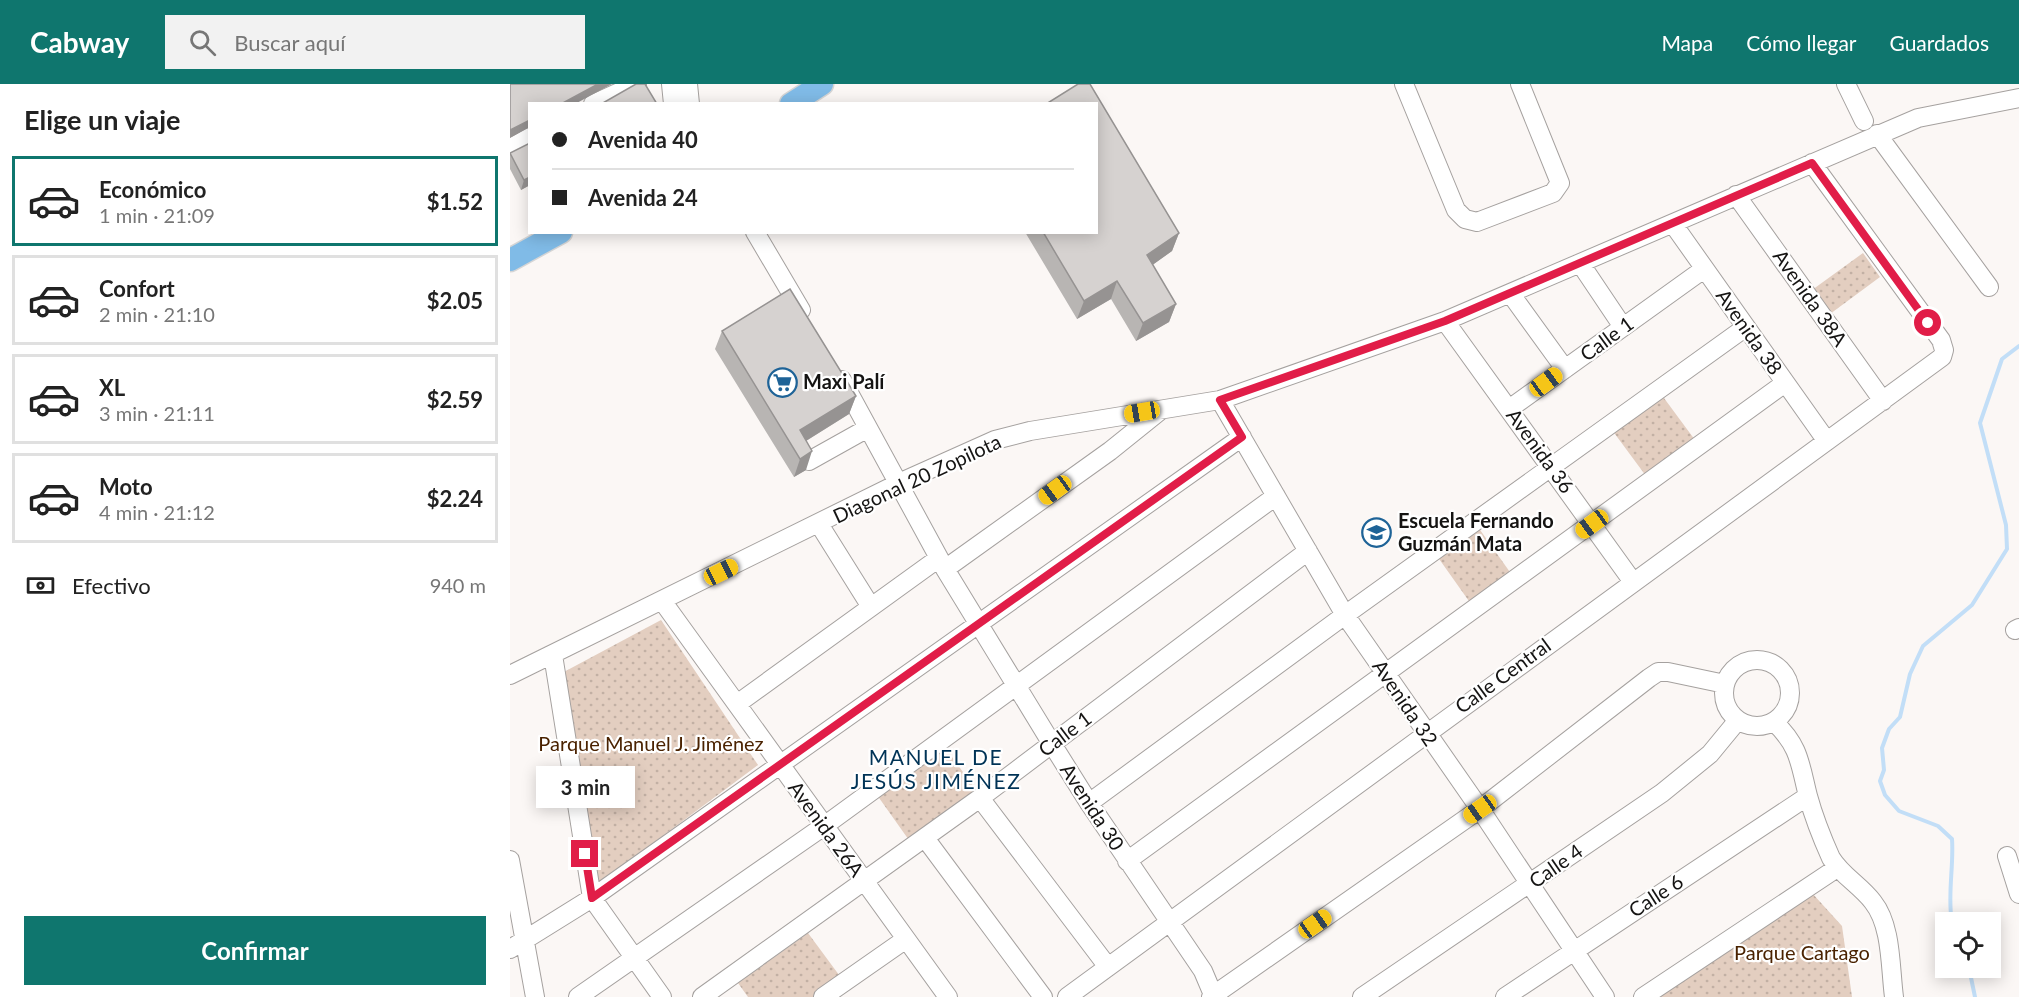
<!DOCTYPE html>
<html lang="es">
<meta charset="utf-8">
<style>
:root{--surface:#fff;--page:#f2f2f2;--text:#222;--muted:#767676;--line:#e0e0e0;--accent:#0f766e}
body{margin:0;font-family:Lato,sans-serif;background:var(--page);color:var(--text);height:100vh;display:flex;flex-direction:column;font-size:22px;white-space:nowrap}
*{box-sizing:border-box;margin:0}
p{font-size:20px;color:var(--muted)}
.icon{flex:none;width:33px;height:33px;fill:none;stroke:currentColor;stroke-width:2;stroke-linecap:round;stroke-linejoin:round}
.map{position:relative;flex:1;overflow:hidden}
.details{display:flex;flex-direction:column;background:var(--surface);width:510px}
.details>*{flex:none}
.top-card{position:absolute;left:18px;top:18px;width:570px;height:132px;border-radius:0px;box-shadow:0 3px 15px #0003;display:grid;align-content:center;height:132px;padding:0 24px;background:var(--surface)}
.controls{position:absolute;left:1425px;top:828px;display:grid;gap:12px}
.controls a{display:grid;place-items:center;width:66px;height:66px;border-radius:0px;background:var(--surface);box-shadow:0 3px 15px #0003;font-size:30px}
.end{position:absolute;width:27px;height:27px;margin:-14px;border:8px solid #e11d48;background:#fff;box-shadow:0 0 0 3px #fff}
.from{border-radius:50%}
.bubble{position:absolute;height:42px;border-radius:0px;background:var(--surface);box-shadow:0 3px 15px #0003;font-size:20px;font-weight:700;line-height:42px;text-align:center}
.car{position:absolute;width:18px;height:36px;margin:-18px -9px;border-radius:8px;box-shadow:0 0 4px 2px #0007;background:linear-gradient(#f5c518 24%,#345 0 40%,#f5c518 0 76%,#345 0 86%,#f5c518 0)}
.top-card b{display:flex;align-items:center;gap:21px;height:57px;font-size:22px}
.top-card b+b{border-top:2px solid var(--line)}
.top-card i{width:15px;height:15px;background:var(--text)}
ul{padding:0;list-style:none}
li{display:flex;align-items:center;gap:18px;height:90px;margin:0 12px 9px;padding:0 12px;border:3px solid var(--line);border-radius:0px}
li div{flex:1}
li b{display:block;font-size:22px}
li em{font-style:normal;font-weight:700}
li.active{border-color:var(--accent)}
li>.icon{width:54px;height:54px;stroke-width:1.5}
h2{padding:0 24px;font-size:27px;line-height:72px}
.pay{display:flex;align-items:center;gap:15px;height:66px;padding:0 24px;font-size:22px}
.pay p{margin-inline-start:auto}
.action{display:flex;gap:12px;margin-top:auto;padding:12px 24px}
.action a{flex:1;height:69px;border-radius:0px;background:var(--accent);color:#fff;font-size:24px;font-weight:700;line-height:69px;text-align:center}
header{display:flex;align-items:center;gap:36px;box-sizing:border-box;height:84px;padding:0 30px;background:var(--accent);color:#fff}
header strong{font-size:28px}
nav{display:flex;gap:33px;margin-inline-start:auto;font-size:21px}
.search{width:420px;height:54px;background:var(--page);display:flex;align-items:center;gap:15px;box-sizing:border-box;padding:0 21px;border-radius:0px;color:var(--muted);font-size:22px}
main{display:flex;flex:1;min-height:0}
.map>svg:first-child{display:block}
.park{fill:url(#park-dots)}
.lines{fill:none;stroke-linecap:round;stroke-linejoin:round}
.stream{stroke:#c2def7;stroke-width:4}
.minor-casing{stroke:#a5a19f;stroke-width:20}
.major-casing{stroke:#d5d5d5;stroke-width:25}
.minor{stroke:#fff;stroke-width:18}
.major{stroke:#80bbe7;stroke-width:22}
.wall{fill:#b8b5b3}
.shaded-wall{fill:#969392}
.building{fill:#d6d2d0;stroke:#969392;stroke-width:1.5}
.route{stroke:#e11d48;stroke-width:8}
.labels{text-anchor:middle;stroke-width:4.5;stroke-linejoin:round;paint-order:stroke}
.street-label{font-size:20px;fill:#151413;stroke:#fff}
.poi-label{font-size:20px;font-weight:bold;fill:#151413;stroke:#fff;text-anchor:start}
.park-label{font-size:20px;fill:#4a2200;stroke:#fff}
.neighbourhood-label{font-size:21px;letter-spacing:1.5px;fill:#003356;stroke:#fff}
</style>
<header>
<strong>Cabway</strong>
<div class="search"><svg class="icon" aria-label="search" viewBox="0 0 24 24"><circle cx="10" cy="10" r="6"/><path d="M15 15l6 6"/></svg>Buscar aquí</div>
<nav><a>Mapa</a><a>Cómo llegar</a><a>Guardados</a></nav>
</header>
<main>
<section class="details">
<h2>Elige un viaje</h2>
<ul>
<li class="active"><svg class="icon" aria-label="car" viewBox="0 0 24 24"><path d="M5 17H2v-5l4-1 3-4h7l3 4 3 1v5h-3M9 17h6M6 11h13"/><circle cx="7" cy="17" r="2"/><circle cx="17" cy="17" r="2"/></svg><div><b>Económico</b><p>1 min · 21:09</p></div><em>$1.52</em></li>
<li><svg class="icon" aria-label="car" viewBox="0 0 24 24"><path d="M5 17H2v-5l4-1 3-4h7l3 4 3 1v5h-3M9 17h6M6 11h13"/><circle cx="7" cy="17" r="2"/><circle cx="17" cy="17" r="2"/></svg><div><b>Confort</b><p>2 min · 21:10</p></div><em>$2.05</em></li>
<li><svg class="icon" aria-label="car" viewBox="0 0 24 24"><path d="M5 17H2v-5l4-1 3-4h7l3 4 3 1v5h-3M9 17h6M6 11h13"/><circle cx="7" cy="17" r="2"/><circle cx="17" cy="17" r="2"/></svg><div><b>XL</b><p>3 min · 21:11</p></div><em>$2.59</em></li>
<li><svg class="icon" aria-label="car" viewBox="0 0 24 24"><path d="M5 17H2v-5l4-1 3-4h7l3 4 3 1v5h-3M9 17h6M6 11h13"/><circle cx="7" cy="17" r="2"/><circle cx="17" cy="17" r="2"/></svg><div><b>Moto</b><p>4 min · 21:12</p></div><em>$2.24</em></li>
</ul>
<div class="pay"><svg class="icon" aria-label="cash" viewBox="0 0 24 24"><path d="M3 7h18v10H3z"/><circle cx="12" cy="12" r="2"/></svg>Efectivo<p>940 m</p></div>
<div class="action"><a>Confirmar</a></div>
</section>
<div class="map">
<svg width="1509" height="913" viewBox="0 0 1509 913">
<defs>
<pattern id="park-dots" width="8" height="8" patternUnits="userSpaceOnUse" patternTransform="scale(1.5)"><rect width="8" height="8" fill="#e3cec0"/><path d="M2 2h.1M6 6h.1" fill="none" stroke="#c2b0a4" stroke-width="1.8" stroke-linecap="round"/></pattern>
</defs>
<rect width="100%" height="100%" fill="#fbf7f5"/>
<path class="park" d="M1353,169L1370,193L1320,230L1302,206Z
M1151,310L1185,356L1136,392L1102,346Z
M968,443L1002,491L961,520L927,472Z
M151,536L248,681L84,803L52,589Z
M434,662L469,710L401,759L367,711Z
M1302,809L1332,842L1342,913H1148Z
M298,849L332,895L306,913H238L228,899Z"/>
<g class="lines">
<path class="stream" d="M1442,838C1437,813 1444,782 1442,755L1428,742L1389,727L1375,711L1370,697L1374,686L1372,664L1379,645L1390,633L1400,590L1413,562L1462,521L1497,465L1496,441L1470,339L1492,275L1509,262
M1459,884L1465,913"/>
<defs>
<path id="minor" d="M161,0L163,20
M178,0L180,20
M894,0L946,126L955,135L967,138L1043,109L1050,99L1010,0
M1336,0L1354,37
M83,20L127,0
M1367,50L1479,203
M0,64L20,53
M1226,111L1373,317
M1163,140L1316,356
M245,148L291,226
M1070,179L1113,243
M1000,209L1055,285
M935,237L1123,498
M332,296L435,485L542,660L579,719L693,887L704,913
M710,316L835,531L970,725L1095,913
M999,325L1194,185
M299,377L358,344
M309,440L361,523
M435,485L600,367L651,326
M153,518L438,913
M1505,546L1509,544
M43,571L82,814L152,913
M1214 609a33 33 0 1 1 66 0a33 33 0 1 1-66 0Z
M0,591L389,399L485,356L520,347L710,316L935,237L1408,34L1509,14
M227,620L429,474
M1264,638C1290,662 1290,681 1298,712C1304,734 1312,754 1321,774C1332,792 1350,801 1363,818C1382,842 1380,883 1384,913
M470,714L598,883
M579,719L835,531L1236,243
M415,754L533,913
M1497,772L1509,810
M0,776L25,913
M617,777L1275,299
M0,865L82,814L732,353
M68,913L314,742L766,412
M192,913L470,714L798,467
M313,913L396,855
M557,913L1432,273L1434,266L1431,256L1302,79
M701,913L970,725L1139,594L1148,588H1158L1215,600
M852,913L1152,709L1200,670L1228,636
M995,913L1298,712
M1133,913L1327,784"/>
<path id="major" d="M281,20L312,0
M0,176L51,148"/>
</defs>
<use href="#minor" class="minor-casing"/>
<use href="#major" class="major-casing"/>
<use href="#minor" class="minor"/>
<use href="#major" class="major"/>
</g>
<path class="wall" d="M0,69L20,101L11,106L0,85Z
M515,148L669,149L662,167L642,181L666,220L659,238L626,257L601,215L567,235Z
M212,247L346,312L339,330L296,357V386L284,393L205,265Z"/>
<path class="shaded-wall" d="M88,0H102L65,20H51Z
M20,36V43L0,54V46Z
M20,93V101L11,106L14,96Z
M669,149L662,167L630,190L637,171Z
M607,197L601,215L567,235L574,217Z
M666,220L659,238L626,257L633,239Z
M346,312L339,330L283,365L290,346Z
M302,367L296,386L284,393L290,375Z"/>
<path class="building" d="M0,0H88L51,20H20V36L0,46Z
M126,0H135L147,20H91Z
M568,0H580L669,149L637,171L666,220L633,239L607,197L574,217L533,148H586V20H536Z
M20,59V93L14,96L0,69Z
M280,205L346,312L290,346L302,367L290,375L212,247Z"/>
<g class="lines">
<path class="route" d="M75,770L82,814L732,353L710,316L935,237L1302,79L1418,239"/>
</g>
<defs>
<symbol id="supermarket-ring" viewBox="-11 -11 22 22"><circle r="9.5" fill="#fff" stroke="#1e6397" stroke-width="1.5"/><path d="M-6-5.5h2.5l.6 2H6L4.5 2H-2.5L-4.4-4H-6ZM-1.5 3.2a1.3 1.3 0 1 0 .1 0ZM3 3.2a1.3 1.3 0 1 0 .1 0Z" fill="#1e6397"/></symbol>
<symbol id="school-ring" viewBox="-11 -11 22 22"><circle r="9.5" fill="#fff" stroke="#1e6397" stroke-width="1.5"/><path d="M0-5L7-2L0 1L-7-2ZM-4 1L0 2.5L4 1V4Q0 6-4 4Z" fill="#1e6397"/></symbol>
</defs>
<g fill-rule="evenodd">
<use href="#supermarket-ring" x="256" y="282" width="33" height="33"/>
<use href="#school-ring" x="850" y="432" width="33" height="33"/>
</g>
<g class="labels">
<g class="street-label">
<text transform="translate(1300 214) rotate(55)" y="7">Avenida 38A</text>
<text transform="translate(1239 248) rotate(55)" y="7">Avenida 38</text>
<text transform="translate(1097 255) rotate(-36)" y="7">Calle 1</text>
<text transform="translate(1030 367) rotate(54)" y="7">Avenida 36</text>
<text transform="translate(407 395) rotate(-25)" y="7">Diagonal 20 Zopilota</text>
<text transform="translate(993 592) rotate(-36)" y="7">Calle Central</text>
<text transform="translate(895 619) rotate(56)" y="7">Avenida 32</text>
<text transform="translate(555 650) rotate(-37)" y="7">Calle 1</text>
<text transform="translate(582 723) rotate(57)" y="7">Avenida 30</text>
<text transform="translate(316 745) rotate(54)" y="7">Avenida 26A</text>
<text transform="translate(1046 782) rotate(-35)" y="7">Calle 4</text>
<text transform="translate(1146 812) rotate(-33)" y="7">Calle 6</text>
</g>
<g class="poi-label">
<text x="293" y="305">Maxi Palí</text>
<text x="888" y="444">Escuela Fernando<tspan x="888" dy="23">Guzmán Mata</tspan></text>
</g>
<g class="park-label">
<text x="141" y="667">Parque Manuel J. Jiménez</text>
<text x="1292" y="876">Parque Cartago</text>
</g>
<g class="neighbourhood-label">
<text x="426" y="681">MANUEL DE<tspan x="426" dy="24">JESÚS JIMÉNEZ</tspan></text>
</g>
</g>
</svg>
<div class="controls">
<a><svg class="icon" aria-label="locate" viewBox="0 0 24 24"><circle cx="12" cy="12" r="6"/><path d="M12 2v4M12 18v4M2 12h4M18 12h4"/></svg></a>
</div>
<i class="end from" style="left:1418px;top:239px"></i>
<i class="end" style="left:75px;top:770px"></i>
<div class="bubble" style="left:26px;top:682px;width:99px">3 min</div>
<i class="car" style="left:1036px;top:298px;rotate:54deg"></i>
<i class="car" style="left:632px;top:328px;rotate:260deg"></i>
<i class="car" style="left:545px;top:406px;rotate:234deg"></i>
<i class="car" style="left:1082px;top:440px;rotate:234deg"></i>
<i class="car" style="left:211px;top:488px;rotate:64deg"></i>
<i class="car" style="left:970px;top:725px;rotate:235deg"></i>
<i class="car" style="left:805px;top:840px;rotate:55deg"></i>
<div class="top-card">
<b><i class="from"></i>Avenida 40</b>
<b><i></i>Avenida 24</b>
</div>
</div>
</main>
